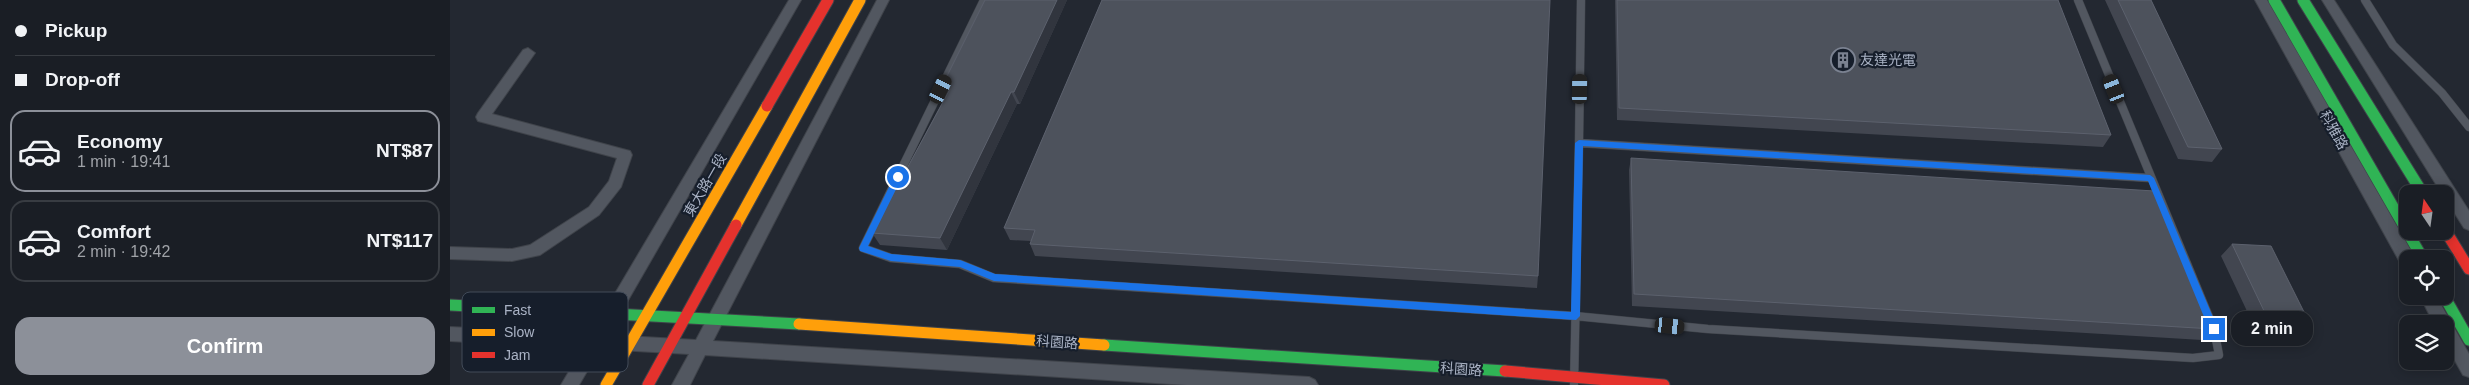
<!DOCTYPE html>
<meta charset="utf-8">
<style>
:root{--surface:#1a1e25;--page:#272b32;--text:#f1f3f6;--muted:#9fa2a7;--line:#383c42;--accent:#8c9099}
body{margin:0;font-family:Arial,"Noto Sans TC",sans-serif;background:var(--page);color:var(--text);height:100vh;display:flex;flex-direction:column;font-size:19px;white-space:nowrap}
*{box-sizing:border-box;margin:0}
p{font-size:16px;color:var(--muted)}
.icon{flex:none;width:28px;height:28px;fill:none;stroke:currentColor;stroke-width:2;stroke-linecap:round;stroke-linejoin:round}
.map{position:relative;flex:1;overflow:hidden}
.details{display:flex;flex-direction:column;background:var(--surface);width:450px}
.details>*{flex:none}
.top-card{display:grid;align-content:center;height:110px;padding:0 15px;background:var(--surface)}
.needle{width:32px;rotate:347deg}
.tools{position:absolute;left:1949px;top:185px;display:grid;gap:10px}
.tools a{display:grid;place-items:center;width:55px;height:55px;border-radius:10px;background:var(--surface);box-shadow:0 2px 12px #0003,0 0 0 1px var(--line);font-size:25px}
.end{position:absolute;width:22px;height:22px;margin:-11px;border:6px solid #1a73e8;background:#fff;box-shadow:0 0 0 2px #fff}
.from{border-radius:50%}
.bubble{position:absolute;height:35px;border-radius:15px;background:var(--surface);box-shadow:0 2px 12px #0003,0 0 0 1px var(--line);font-size:16px;font-weight:600;line-height:35px;text-align:center}
.car{position:absolute;width:15px;height:30px;margin:-15px -8px;border-radius:6px;box-shadow:0 0 4px 1px #0007;background:linear-gradient(#222 24%,#8ab4d8 0 40%,#222 0 76%,#8ab4d8 0 86%,#222 0)}
.top-card b{display:flex;align-items:center;gap:18px;height:48px;font-size:19px}
.top-card b+b{border-top:1px solid var(--line)}
.top-card i{width:12px;height:12px;background:var(--text)}
ul{padding:0;list-style:none}
li{display:flex;align-items:center;gap:15px;height:82px;margin:0 10px 8px;padding:0 5px;border:2px solid var(--line);border-radius:15px}
li div{flex:1}
li b{display:block;font-size:19px}
li em{font-style:normal;font-weight:600}
li.on{border-color:var(--accent)}
li>.icon{width:45px;height:45px;stroke-width:1.5}
.cta{display:flex;gap:10px;margin-top:auto;padding:10px 15px}
.cta a{flex:1;height:58px;border-radius:15px;background:var(--accent);color:#fff;font-size:20px;font-weight:600;line-height:58px;text-align:center}
main{display:flex;flex:1;min-height:0}
.map>svg:first-child{display:block}
.lines{fill:none;stroke-linecap:round;stroke-linejoin:round}
.lane-casing{stroke:#3f434a;stroke-width:9}
.street-casing{stroke:#3f434a;stroke-width:2}
.fast-casing{stroke:#3f434a;stroke-width:13}
.slow-casing{stroke:#3f434a;stroke-width:13}
.jam-casing{stroke:#3f434a;stroke-width:13}
.lane{stroke:#525760;stroke-width:8}
.street{fill:#525760;fill-rule:evenodd}
.fast{stroke:#30b455;stroke-width:11}
.slow{stroke:#ff9f0a;stroke-width:11}
.jam{stroke:#e5322d;stroke-width:11}
.wall{fill:#424650}
.shaded-wall{fill:#31353e}
.building{fill:#4d525c;stroke:#5c616d}
.route{fill:#1a73e8}
.labels{text-anchor:middle;stroke-width:4.5;stroke-linejoin:round;paint-order:stroke}
.poi-label{font-size:14px;fill:#aab3c5;stroke:#161e2b;text-anchor:start}
.street-label{font-size:14px;fill:#aab3c5;stroke:#161e2b}
.key{fill:#161e2b;stroke:#424b59;stroke-width:1}
.key-label{font-size:14px;fill:#aab3c5}
</style>
<main>
<section class="details">
<div class="top-card">
<b><i class="from"></i>Pickup</b>
<b><i></i>Drop-off</b>
</div>
<ul>
<li class="on"><svg class="icon" aria-label="car" viewBox="0 0 24 24"><path d="M5 17H2v-5l4-1 3-4h7l3 4 3 1v5h-3M9 17h6M6 11h13"/><circle cx="7" cy="17" r="2"/><circle cx="17" cy="17" r="2"/></svg><div><b>Economy</b><p>1 min · 19:41</p></div><em>NT$87</em></li>
<li><svg class="icon" aria-label="car" viewBox="0 0 24 24"><path d="M5 17H2v-5l4-1 3-4h7l3 4 3 1v5h-3M9 17h6M6 11h13"/><circle cx="7" cy="17" r="2"/><circle cx="17" cy="17" r="2"/></svg><div><b>Comfort</b><p>2 min · 19:42</p></div><em>NT$117</em></li>
</ul>
<div class="cta"><a>Confirm</a></div>
</section>
<div class="map">
<svg width="2019" height="385" viewBox="0 0 2019 385">
<rect width="100%" height="100%" fill="#232831"/>
<g class="lines">
<defs>
<path id="lane" d="M534,0L413,248L441,258L510,264L544,278L1125,316L1258,329L1743,358L1769,355L1764,329L1628,0
M1915,0L1943,45L1992,93L2019,127
M1129,143L1131,0
M1124,385L1129,143L1700,178"/>
<path id="street" d="M339,0H351L158,335L246,340L427,0H439L263,341L859,377L865,380L868,385H737L255,355L240,385H222L239,354L150,349L129,385H111L133,348L0,341V327L141,334Z
M1805,0H1817L1964,256L1965,259H1958V267L1952,266Z
M1872,0H1884L2019,211V230L2014,228L1995,198V194H1992Z
M78,48L85,53L42,114L180,151L182,155L171,187L149,215L90,255L62,261L0,259V247L62,249L80,245L139,207L159,181L167,158L28,121L26,117L28,113L73,50Z
M1970,296H1986L2019,354V377L2013,375L1995,343V324H1984Z"/>
<path id="fast" d="M1824,0L1973,259
M1853,0L1973,194
M1994,296L2019,340
M0,305L349,324
M654,345L1055,371"/>
<path id="slow" d="M286,225L410,0
M349,324L654,345
M156,385L317,106"/>
<path id="jam" d="M317,106L378,0
M1995,230L2019,269
M1055,371L1214,385
M198,385L286,225"/>
</defs>
<use href="#lane" class="lane-casing"/>
<use href="#street" class="street-casing"/>
<use href="#fast" class="fast-casing"/>
<use href="#slow" class="slow-casing"/>
<use href="#jam" class="jam-casing"/>
<use href="#lane" class="lane"/>
<use href="#street" class="street"/>
<use href="#fast" class="fast"/>
<use href="#slow" class="slow"/>
<use href="#jam" class="jam"/>
</g>
<path class="wall" d="M535,0H617L570,104H567L497,250L430,245L422,233L495,97L491,88Z
M652,0L1088,276L1087,288L585,256L580,244L581,241L560,240L554,228Z
M1165,0H1608L1661,135L1653,147L1167,120Z
M1655,0H1701L1772,149L1762,162L1728,159Z
M1181,158L1763,329L1752,340L1182,306L1179,170Z
M1782,244L1857,318L1845,329L1804,326L1771,256Z"/>
<path class="shaded-wall" d="M607,0H617L570,104L564,92Z
M561,92L567,104L497,250L490,238Z"/>
<path class="building" d="M535,0H607L564,92H561L490,238L422,233L500,89L491,88Z
M652,0H1100L1088,276L580,244L585,230L554,228Z
M1167,0H1608L1661,135L1169,108Z
M1668,0H1701L1772,149L1738,147Z
M1181,158L1704,191L1763,329L1184,294Z
M1782,244L1821,246L1857,318L1816,315Z"/>
<path class="route" d="M1129,140L1700,175L1704,178L1768,329L1764,333L1759,329L1698,181L1133,146L1130,316L1126,320L544,281L510,267L441,261L410,251L409,248L444,177L448,174L452,177L418,246L441,254L510,260L545,274L1121,312L1125,143Z"/>
<defs>
<symbol id="building-ring" viewBox="-11 -11 22 22"><circle r="9.5" fill="#161e2b" stroke="#7b8291" stroke-width="1.5"/><path d="M-4-6H4V6H1V3H-1V6H-4ZM-2.5-4.3h1.7v1.8h-1.7ZM.8-4.3h1.7v1.8H.8ZM-2.5-1h1.7V.8h-1.7ZM.8-1h1.7V.8H.8Z" fill="#7b8291"/></symbol>
</defs>
<g fill-rule="evenodd">
<use href="#building-ring" x="1379" y="46" width="28" height="28"/>
</g>
<g class="labels">
<g class="poi-label">
<text x="1410" y="65">友達光電</text>
</g>
<g class="street-label">
<text transform="translate(1884 130) rotate(61)" y="5">科雅路</text>
<text transform="translate(255 185) rotate(-60)" y="5">東大路一段</text>
<text transform="translate(607 342) rotate(4)" y="5">科園路</text>
<text transform="translate(1011 369) rotate(4)" y="5">科園路</text>
</g>
</g>
<rect x="12" y="292" width="166" height="80" rx="8" class="key"/>
<rect x="22" y="307" width="23" height="6" fill="#30b455"/>
<rect x="22" y="329" width="23" height="7" fill="#ff9f0a"/>
<rect x="22" y="352" width="23" height="6" fill="#e5322d"/>
<g class="key-label">
<text x="54" y="315">Fast</text>
<text x="54" y="337">Slow</text>
<text x="54" y="360">Jam</text>
</g>
</svg>
<div class="tools">
<a><svg class="needle" viewBox="-14 -14 28 28"><path d="M0-13l5 13h-10z" fill="#e53935"/><path d="M0 13l5-13h-10z" fill="#9fa2a7"/></svg></a>
<a><svg class="icon" aria-label="locate" viewBox="0 0 24 24"><circle cx="12" cy="12" r="6"/><path d="M12 2v4M12 18v4M2 12h4M18 12h4"/></svg></a>
<a><svg class="icon" aria-label="layers" viewBox="0 0 24 24"><path d="M12 4l9 5-9 5-9-5zM3 14l9 5 9-5"/></svg></a>
</div>
<i class="end from" style="left:448px;top:177px"></i>
<i class="end" style="left:1764px;top:329px"></i>
<div class="bubble" style="left:1781px;top:311px;width:82px">2 min</div>
<i class="car" style="left:491px;top:89px;rotate:26deg"></i>
<i class="car" style="left:1130px;top:89px;rotate:1deg"></i>
<i class="car" style="left:1664px;top:89px;rotate:338deg"></i>
<i class="car" style="left:1220px;top:326px;rotate:96deg"></i>
</div>
</main>
